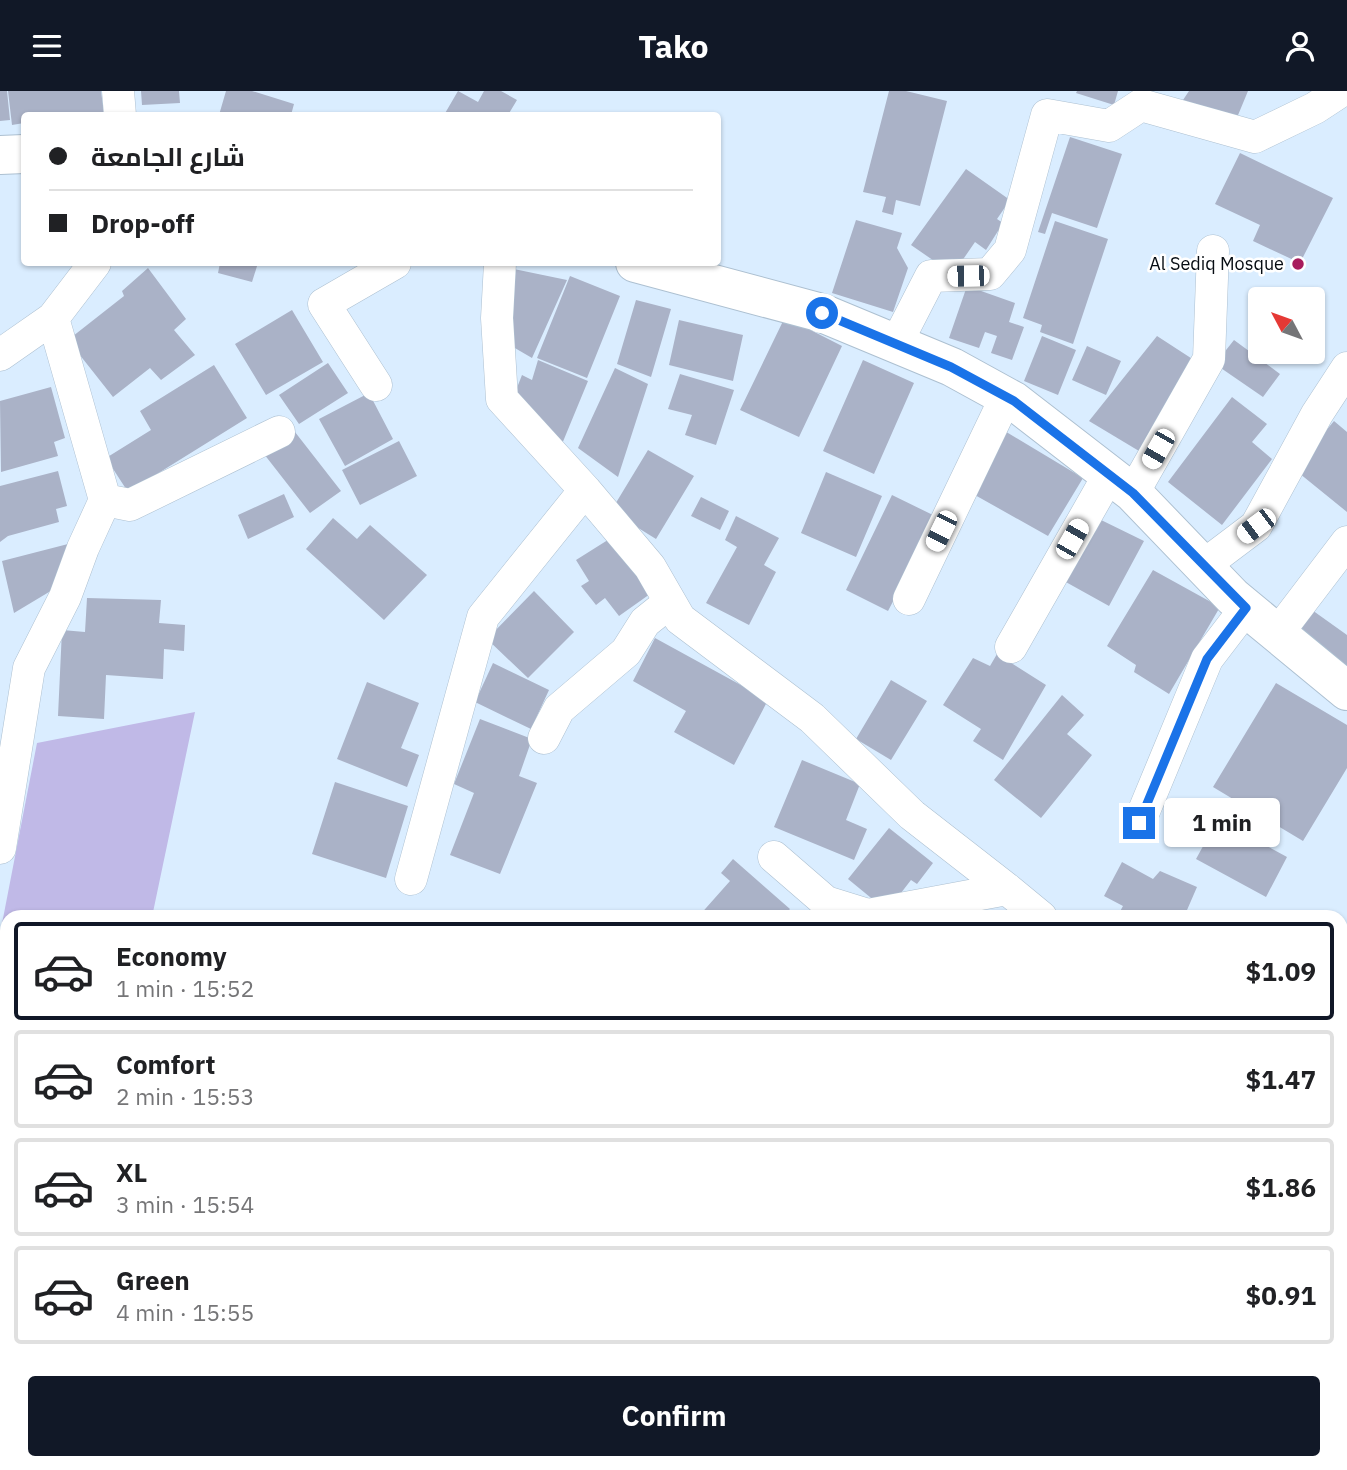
<!DOCTYPE html>
<meta charset="utf-8">
<style>
:root{--surface:#fff;--page:#f2f2f2;--text:#202124;--muted:#757577;--line:#e0e0e0;--accent:#111827}
body{margin:0;font-family:"IBM Plex Sans",Cairo,sans-serif;background:var(--page);color:var(--text);height:100vh;display:flex;flex-direction:column;font-size:26px;white-space:nowrap}
*{box-sizing:border-box;margin:0}
p{font-size:23px;color:var(--muted)}
.icon{flex:none;width:38px;height:38px;fill:none;stroke:currentColor;stroke-width:2;stroke-linecap:round;stroke-linejoin:round}
.map{position:relative;flex:1;overflow:hidden}
.panel{position:absolute;left:0px;top:819px;width:1348px;height:560px;display:flex;flex-direction:column;background:var(--surface);border-radius:21px 21px 0 0;box-shadow:0 2px 5px #0004}
.panel>*{flex:none}
.hud{position:absolute;left:21px;top:21px;width:700px;height:154px;border-radius:7px;box-shadow:0 2px 5px #0004;display:grid;align-content:center;height:154px;padding:0 28px;background:var(--surface)}
.needle{width:46px;rotate:311deg}
.buttons{position:absolute;left:1248px;top:196px;display:grid;gap:14px}
.buttons a{display:grid;place-items:center;width:77px;height:77px;border-radius:7px;background:var(--surface);box-shadow:0 2px 5px #0004;font-size:35px}
.end{position:absolute;width:32px;height:32px;margin:-16px;border:9px solid #1a73e8;background:#fff;box-shadow:0 0 0 4px #fff}
.from{border-radius:50%}
.bubble{position:absolute;height:49px;border-radius:7px;background:var(--surface);box-shadow:0 2px 5px #0004;font-size:23px;font-weight:800;line-height:49px;text-align:center}
.car{position:absolute;width:21px;height:42px;margin:-21px -10px;border-radius:9px;box-shadow:0 0 5px 2px #0007;background:linear-gradient(#fff 24%,#345 0 40%,#fff 0 76%,#345 0 86%,#fff 0)}
.hud b{display:flex;align-items:center;gap:24px;height:66px;font-size:26px}
.hud b+b{border-top:2px solid var(--line)}
.hud i{width:18px;height:18px;background:var(--text)}
ul{padding:12px 0 0;list-style:none}
li{display:flex;align-items:center;gap:21px;height:98px;margin:0 14px 10px;padding:0 14px;border:4px solid var(--line);border-radius:7px}
li div{flex:1}
li b{display:block;font-size:26px}
li em{font-style:normal;font-weight:800}
li.on{border-color:var(--accent)}
li>.icon{width:63px;height:63px;stroke-width:1.5}
.action{display:flex;gap:14px;margin-top:auto;padding:14px 28px}
.action a{flex:1;height:80px;border-radius:7px;background:var(--accent);color:#fff;font-size:28px;font-weight:800;line-height:80px;text-align:center}
header{display:flex;justify-content:space-between;align-items:center;height:91px;padding:0 28px;background:var(--accent);color:#fff;font-size:32px;font-weight:800}
.map>svg:first-child{display:block}
.green{fill:#c0b9e7}
.building{fill:#aab2c7}
.lines{fill:none;stroke-linecap:round;stroke-linejoin:round}
.minor-casing{stroke:#adc0d1;stroke-width:33}
.major-casing{stroke:#adc0d1;stroke-width:40}
.minor{stroke:#fff;stroke-width:32}
.major{stroke:#fff;stroke-width:38}
.route{stroke:#1a73e8;stroke-width:9}
.poi-dot{fill:#a81c5d;stroke:#fff;stroke-width:2.5}
.labels{text-anchor:middle;stroke-width:5;stroke-linejoin:round;paint-order:stroke}
.poi-label{font-size:18px;fill:#060c12;stroke:#fff;text-anchor:end}
</style>
<header><svg class="icon" aria-label="menu" viewBox="0 0 24 24"><path d="M4 6h16M4 12h16M4 18h16"/></svg>Tako<svg class="icon" aria-label="person" viewBox="0 0 24 24"><circle cx="12" cy="8" r="4"/><path d="M4 21q1-7 8-7t8 7"/></svg></header>
<div class="map">
<svg width="1347" height="1379" viewBox="0 0 1347 1379">
<rect width="100%" height="100%" fill="#daedff"/>
<path class="green" d="M195,621L152,826H7V1026L0,1033V843L37,652Z
M445,1372H580L582,1379H451Z
M622,1372H878V1379H611Z"/>
<path class="building" d="M0,0H7L10,29L0,30Z
M8,0H101L104,22L24,24V32L12,34Z
M141,0H179L180,12L142,14Z
M226,0H252L294,13L291,24H219Z
M458,0L478,11L484,0H501L517,9L508,24H444Z
M889,0H906L947,10L920,115L896,109L893,124L882,121L886,106L863,101Z
M1077,0H1118L1114,14L1076,2Z
M1189,0H1248L1236,29L1183,9Z
M1070,46L1122,63L1097,137L1052,122L1045,143L1038,141Z
M1240,62L1333,107L1300,172L1253,150L1260,134L1215,113Z
M966,78L1010,109L997,128L1012,138L1007,146L998,140L986,159L975,151L953,183L911,154Z
M856,129L902,142L897,157L908,177L893,221L832,202Z
M1055,130L1108,148L1073,253L1040,241L1042,234L1023,227Z
M220,172H258L252,191L218,182Z
M148,177L186,228L174,239L195,264L161,289L150,277L113,306L68,249L124,205L122,200Z
M509,177L567,189L532,267L501,249Z
M570,185L620,205L587,287L537,267Z
M967,195L1015,212L1009,231L1024,236L1012,269L991,262L997,245L985,241L979,257L949,247Z
M636,209L671,218L651,286L617,273Z
M292,219L323,271L266,304L235,253Z
M785,226L842,255L799,346L740,319Z
M679,229L743,244L733,290L669,274Z
M1042,245L1076,259L1058,304L1024,290Z
M1157,245L1197,271L1144,363L1089,330Z
M1234,249L1280,283L1263,306L1215,273Z
M1087,255L1121,270L1106,304L1072,289Z
M538,269L588,290L562,353L511,312L522,284L532,289Z
M863,269L914,292L874,383L823,360Z
M328,272L348,302L299,333L279,304Z
M214,274L247,327L128,401L106,367L151,339L140,320Z
M615,277L648,293L618,386L578,357Z
M680,283L734,299L716,354L685,344L692,324L668,318Z
M51,296L65,347L54,351L58,365L1,381L0,310Z
M369,302L393,348L345,375L319,328Z
M1232,306L1267,333L1252,351L1272,368L1222,434L1168,391Z
M1334,330L1347,341V421L1294,378Z
M1003,339L1083,387L1048,445L966,399Z
M295,341L341,400L310,422L264,363Z
M399,350L417,385L360,414L342,379Z
M648,359L694,385L656,448L611,420Z
M58,380L67,415L56,418L59,431L8,445L0,451V395Z
M826,381L882,405L856,466L801,442Z
M284,403L294,426L248,448L238,424Z
M892,404L937,426L888,520L846,499Z
M701,406L729,420L720,439L691,425Z
M736,425L779,447L764,474L776,481L749,534L706,512L737,456L725,449Z
M333,427L357,448L370,434L427,484L384,529L306,458Z
M1097,427L1144,450L1109,515L1064,490Z
M611,447L650,503L619,525L605,507L596,514L581,495L589,490L576,469Z
M68,453L64,492L14,522L2,470Z
M1153,479L1220,516L1169,603L1134,581L1136,574L1107,555Z
M534,500L574,541L528,587L487,548Z
M87,507L161,509L159,532L185,534L184,560L164,558L163,588L106,584L104,628L58,625L62,539L85,541Z
M1312,519L1347,544V581L1294,543Z
M655,547L768,609L734,674L674,641L686,620L633,590Z
M997,563L1046,594L1003,669L973,650L981,638L943,614L973,567L990,575Z
M493,572L549,599L531,638L475,611Z
M891,589L927,610L891,669L856,648Z
M367,591L419,612L401,657L419,664L407,696L337,668Z
M1276,592L1347,634V677L1303,750L1213,696Z
M1062,604L1084,624L1067,643L1092,664L1041,727L994,689Z
M480,628L532,648L519,685L537,692L500,783L450,764L474,702L454,693Z
M802,669L860,693L846,729L867,738L854,769L774,736Z
M335,691L408,715L386,787L312,763Z
M1218,728L1287,766L1266,806L1196,768Z
M889,737L933,772L917,793L911,789L887,820L848,788Z
M733,768L790,818L783,826H698L730,790L721,782Z
M1122,771L1153,788L1160,780L1197,796L1184,826H1117L1123,815L1104,805Z
M0,843L6,845L0,860Z
M1340,897L1347,918V995H1340Z
M1340,1037L1347,1041V1060L1340,1072Z
M1347,1237V1281L1340,1282V1238Z"/>
<g class="lines">
<defs>
<path id="minor" d="M118,0L120,24
M500,172L497,227L502,308L585,399L650,476L680,528L812,627L912,724L1007,798L1041,826
M896,253L931,185L990,183L1010,159L1047,24L1109,35L1141,14L1255,46L1315,17L1341,0
M0,264L53,227
M376,294L324,213L395,172
M1133,402L1209,268L1213,160
M105,409L130,414L279,341
M1203,475L1256,435L1317,323L1347,277
M909,508L1006,306
M1277,543L1347,451
M1011,556L1109,384
M544,647L559,618L626,561L645,531L670,511
M1139,732L1207,568L1246,517
M0,757L29,577L65,506L83,457L105,409L53,227L95,172
M774,766L826,811L868,824L1007,798
M411,788L483,526L585,399
M1340,1021H1347
M1340,1224L1347,1225
M259,1379L281,1374L354,1375L362,1379
M384,1379L395,1372
M978,1379L979,1372
M1030,1379L1031,1372"/>
<path id="major" d="M0,64L24,63
M635,172L822,222L952,276L1014,310L1133,402L1233,506L1347,600"/>
</defs>
<use href="#minor" class="minor-casing"/>
<use href="#major" class="major-casing"/>
<use href="#minor" class="minor"/>
<use href="#major" class="major"/>
</g>
<g class="lines">
<path class="route" d="M822,222L951,276L1014,310L1133,402L1246,517L1207,568L1139,732"/>
</g>
<circle class="poi-dot" cx="1298" cy="173" r="7"/>
<g class="labels">
<g class="poi-label">
<text x="1284" y="179">Al Sediq Mosque</text>
</g>
</g>
</svg>
<div class="buttons">
<a><svg class="needle" viewBox="-14 -14 28 28"><path d="M0-13l5 13h-10z" fill="#e53935"/><path d="M0 13l5-13h-10z" fill="#757577"/></svg></a>
</div>
<i class="end from" style="left:822px;top:222px"></i>
<i class="end" style="left:1139px;top:732px"></i>
<div class="bubble" style="left:1164px;top:707px;width:116px">1 min</div>
<i class="car" style="left:968px;top:185px;rotate:269deg"></i>
<i class="car" style="left:1158px;top:358px;rotate:210deg"></i>
<i class="car" style="left:1256px;top:435px;rotate:233deg"></i>
<i class="car" style="left:941px;top:440px;rotate:206deg"></i>
<i class="car" style="left:1072px;top:448px;rotate:30deg"></i>
<div class="hud">
<b><i class="from"></i>شارع الجامعة</b>
<b><i></i>Drop-off</b>
</div>
<section class="panel">
<ul>
<li class="on"><svg class="icon" aria-label="car" viewBox="0 0 24 24"><path d="M5 17H2v-5l4-1 3-4h7l3 4 3 1v5h-3M9 17h6M6 11h13"/><circle cx="7" cy="17" r="2"/><circle cx="17" cy="17" r="2"/></svg><div><b>Economy</b><p>1 min · 15:52</p></div><em>$1.09</em></li>
<li><svg class="icon" aria-label="car" viewBox="0 0 24 24"><path d="M5 17H2v-5l4-1 3-4h7l3 4 3 1v5h-3M9 17h6M6 11h13"/><circle cx="7" cy="17" r="2"/><circle cx="17" cy="17" r="2"/></svg><div><b>Comfort</b><p>2 min · 15:53</p></div><em>$1.47</em></li>
<li><svg class="icon" aria-label="car" viewBox="0 0 24 24"><path d="M5 17H2v-5l4-1 3-4h7l3 4 3 1v5h-3M9 17h6M6 11h13"/><circle cx="7" cy="17" r="2"/><circle cx="17" cy="17" r="2"/></svg><div><b>XL</b><p>3 min · 15:54</p></div><em>$1.86</em></li>
<li><svg class="icon" aria-label="car" viewBox="0 0 24 24"><path d="M5 17H2v-5l4-1 3-4h7l3 4 3 1v5h-3M9 17h6M6 11h13"/><circle cx="7" cy="17" r="2"/><circle cx="17" cy="17" r="2"/></svg><div><b>Green</b><p>4 min · 15:55</p></div><em>$0.91</em></li>
</ul>
<div class="action"><a>Confirm</a></div>
</section>
</div>
